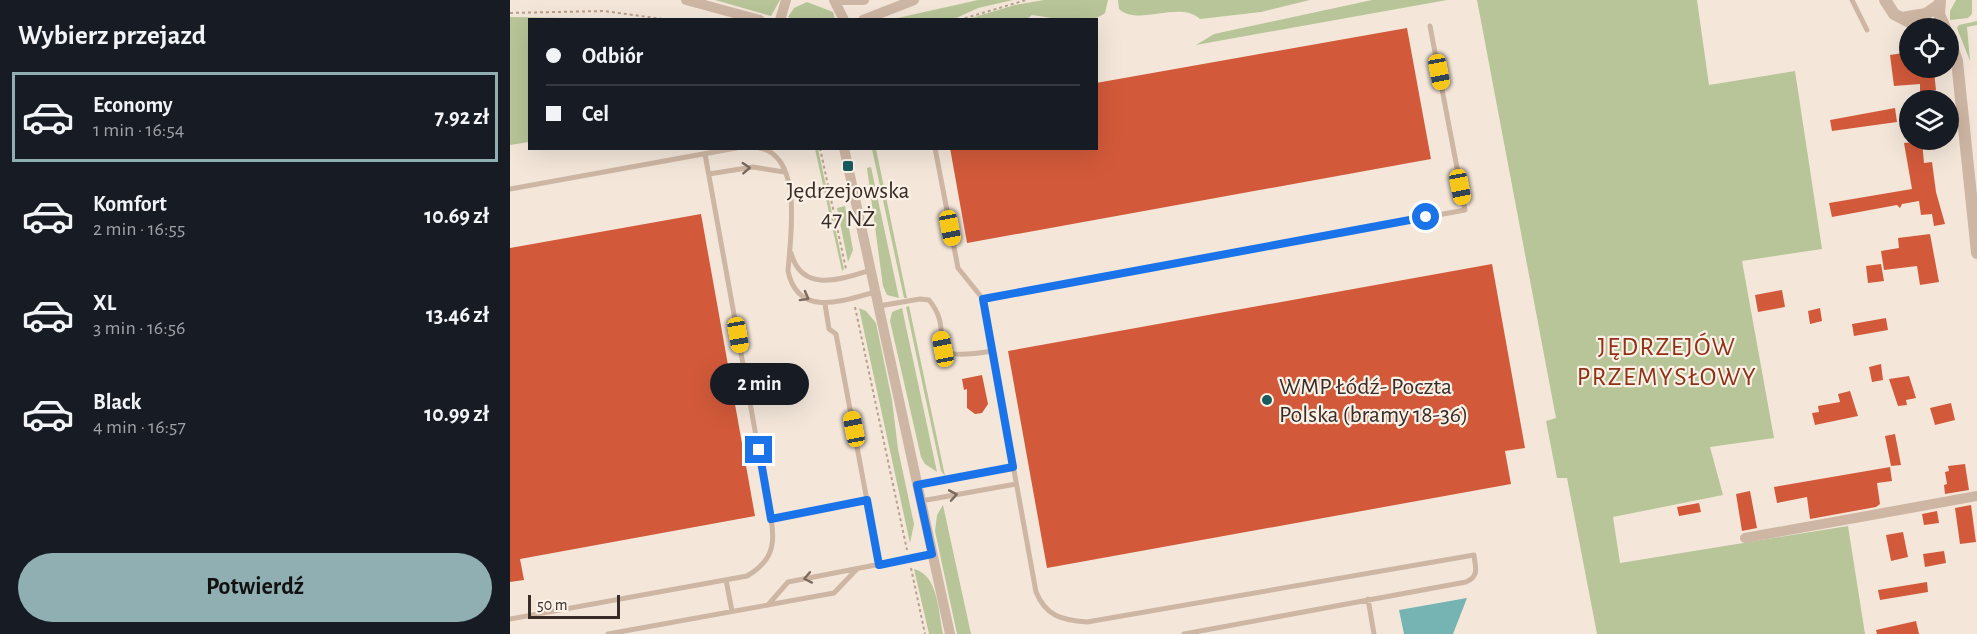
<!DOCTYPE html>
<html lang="pl">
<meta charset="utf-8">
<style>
:root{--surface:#171b24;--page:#242831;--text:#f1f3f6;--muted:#9ea1a6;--line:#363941;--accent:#8fafb2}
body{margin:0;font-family:"Alegreya Sans",sans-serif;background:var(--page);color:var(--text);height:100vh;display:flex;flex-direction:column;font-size:22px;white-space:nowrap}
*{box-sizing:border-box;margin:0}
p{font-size:20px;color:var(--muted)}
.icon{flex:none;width:33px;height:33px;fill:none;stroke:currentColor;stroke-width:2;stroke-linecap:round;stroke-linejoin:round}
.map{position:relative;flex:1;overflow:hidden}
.side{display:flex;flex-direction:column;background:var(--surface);width:510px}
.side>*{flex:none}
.hud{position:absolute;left:18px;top:18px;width:570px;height:132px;border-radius:0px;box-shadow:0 6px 24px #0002;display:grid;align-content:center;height:132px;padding:0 18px;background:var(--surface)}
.fabs{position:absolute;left:1389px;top:18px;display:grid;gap:12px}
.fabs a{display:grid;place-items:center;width:60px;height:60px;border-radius:50%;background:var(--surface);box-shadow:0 6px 24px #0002;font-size:30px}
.scale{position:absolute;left:18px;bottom:15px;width:92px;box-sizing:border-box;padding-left:6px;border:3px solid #382c27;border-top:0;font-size:16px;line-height:21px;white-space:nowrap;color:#382c27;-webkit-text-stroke:4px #fbf1e7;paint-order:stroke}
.end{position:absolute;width:27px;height:27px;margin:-14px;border:8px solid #1a73e8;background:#fff;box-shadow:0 0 0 3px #fff}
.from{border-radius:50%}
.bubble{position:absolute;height:42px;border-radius:21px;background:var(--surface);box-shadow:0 6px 24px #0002;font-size:20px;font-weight:600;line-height:42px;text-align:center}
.car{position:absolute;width:18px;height:36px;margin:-18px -9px;border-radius:8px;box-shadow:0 0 4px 2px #0007;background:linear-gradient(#f5c518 24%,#345 0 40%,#f5c518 0 76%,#345 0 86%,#f5c518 0)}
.hud b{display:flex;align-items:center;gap:21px;height:57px;font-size:22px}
.hud b+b{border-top:2px solid var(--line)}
.hud i{width:15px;height:15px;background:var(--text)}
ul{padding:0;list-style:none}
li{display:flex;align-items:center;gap:18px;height:90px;margin:0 12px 9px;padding:0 6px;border:3px solid transparent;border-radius:0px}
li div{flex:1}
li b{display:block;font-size:22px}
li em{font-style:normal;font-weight:600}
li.on{border-color:var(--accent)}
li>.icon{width:54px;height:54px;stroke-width:1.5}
h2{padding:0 18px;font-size:27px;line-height:72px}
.primary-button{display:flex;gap:12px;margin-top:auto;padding:12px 18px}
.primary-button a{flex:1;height:69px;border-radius:36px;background:var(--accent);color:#111;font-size:24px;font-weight:600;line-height:69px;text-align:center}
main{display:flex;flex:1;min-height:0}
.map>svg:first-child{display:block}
.green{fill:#b7c598}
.water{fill:#76b4b4}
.building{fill:#d25a3a}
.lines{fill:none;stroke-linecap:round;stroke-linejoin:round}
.path{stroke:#b9a08e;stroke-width:2;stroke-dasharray:3 3;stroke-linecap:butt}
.service{stroke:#ceb6a4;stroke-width:5}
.minor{stroke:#ceb6a4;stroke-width:10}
.tertiary{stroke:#ceb6a4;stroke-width:12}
.oneway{stroke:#7c6a5f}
.route{stroke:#1a73e8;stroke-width:8}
.poi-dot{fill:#185c5e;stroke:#fbf1e7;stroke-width:2}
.labels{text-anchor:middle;stroke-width:4.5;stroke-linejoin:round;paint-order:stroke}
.poi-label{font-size:24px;fill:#382c27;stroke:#fbf1e7}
.neighbourhood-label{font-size:26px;letter-spacing:1.5px;fill:#903017;stroke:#fbf1e7}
</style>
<main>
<section class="side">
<h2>Wybierz przejazd</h2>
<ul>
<li class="on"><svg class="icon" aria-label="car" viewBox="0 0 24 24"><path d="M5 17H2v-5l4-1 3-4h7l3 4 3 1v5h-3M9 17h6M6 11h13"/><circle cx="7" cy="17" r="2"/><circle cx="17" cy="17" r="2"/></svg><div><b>Economy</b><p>1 min · 16:54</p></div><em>7.92 zł</em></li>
<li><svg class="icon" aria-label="car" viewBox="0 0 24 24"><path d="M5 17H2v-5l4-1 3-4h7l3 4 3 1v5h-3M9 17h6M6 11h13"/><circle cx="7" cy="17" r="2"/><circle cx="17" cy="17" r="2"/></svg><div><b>Komfort</b><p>2 min · 16:55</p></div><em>10.69 zł</em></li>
<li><svg class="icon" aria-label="car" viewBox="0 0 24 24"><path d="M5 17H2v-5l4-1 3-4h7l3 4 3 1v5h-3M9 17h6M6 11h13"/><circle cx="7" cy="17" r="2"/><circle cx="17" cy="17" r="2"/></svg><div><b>XL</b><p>3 min · 16:56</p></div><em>13.46 zł</em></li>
<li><svg class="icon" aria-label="car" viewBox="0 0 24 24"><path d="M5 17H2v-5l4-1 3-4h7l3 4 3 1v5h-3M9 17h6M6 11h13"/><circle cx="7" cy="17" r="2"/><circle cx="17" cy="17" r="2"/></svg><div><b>Black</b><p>4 min · 16:57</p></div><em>10.99 zł</em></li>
</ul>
<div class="primary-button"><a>Potwierdź</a></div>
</section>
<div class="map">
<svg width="1467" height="634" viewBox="0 0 1467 634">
<rect width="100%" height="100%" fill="#f4e7da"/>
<path class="green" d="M205,0H270L261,16Z
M468,0H503L468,8L444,19H383Z
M534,0H598L595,13C578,27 544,18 522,15L517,19H458L505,5Z
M608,0H800L751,12L690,19C669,0 629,27 609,9Z
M862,0H937L686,45L704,34Z
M967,0H1187L1199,85L1285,71L1312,249L1232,261L1264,438L1200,447L1213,495L1103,517L1110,563L1338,526L1355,634H1087L1057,478H1047L1036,421L1046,418Z
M1446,0H1462V14L1458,18L1440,20V11Z
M297,2L323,12L325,19H282L278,17L284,8Z
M0,17L126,19L20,20L19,142L0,145Z
M1467,21V25L1457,27L1460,61L1447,28L1449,25Z
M305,149H308L334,269L332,271Z
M362,149H366L397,298H394Z
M361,167L389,298L377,295L373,286L357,168Z
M335,206L343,250L338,262L327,208Z
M399,306L435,476L431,471L396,307Z
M349,308L356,311L366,323L382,400L388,449L404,524L400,543Z
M392,308L427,472L415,464L411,457L380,321L382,312Z
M433,505L461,634H447L425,531L427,515Z
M404,569C429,575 428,613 433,634H419Z"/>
<path class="water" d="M957,598L943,634H894L889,610Z"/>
<path class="building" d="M897,28L921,159L457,243L440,148H586V83Z
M1400,52V68H1405L1409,73L1424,72L1426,90L1410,92V84L1384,86L1380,55Z
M1385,108L1387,122L1322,131L1320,120Z
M1412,141L1414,163L1422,162L1426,192L1435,224L1424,226L1422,214L1411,215L1409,201L1392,204L1390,208L1387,205L1322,217L1319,203L1402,189L1394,143Z
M191,214L245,516L10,559L14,580L0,582V248Z
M1420,234L1429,282L1410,285L1407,266L1374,270L1371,251L1389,248L1388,238Z
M982,264L1015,448L995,451L1001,484L537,568L498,351Z
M1371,264L1374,281L1358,283L1356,266Z
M1272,290L1275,307L1248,312L1245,295Z
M1310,308L1312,321L1300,324L1298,311Z
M1376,318L1378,330L1344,336L1342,324Z
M1371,364L1373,380L1362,382L1359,367Z
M472,375L478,404L472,413L465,414L457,408V389L454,390L452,379Z
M1399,376L1406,398L1396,400L1397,405L1388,406L1379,379Z
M1340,391L1348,416L1305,425L1302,413L1309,412L1308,406L1330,402L1328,394Z
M1441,403L1445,420L1425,425L1420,408Z
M1385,434L1391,465L1381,466L1375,436Z
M1455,464L1459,490L1435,494L1434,485L1437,484L1435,472L1439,471L1438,466Z
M1380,467L1382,481L1367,483L1370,504L1366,507L1300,519L1297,497L1267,503L1264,487Z
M1240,491L1247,528L1232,531L1226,494Z
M1189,503L1191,512L1169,516L1167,507Z
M1461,505L1466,542L1450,544L1445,508Z
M1427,511L1429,523L1414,525L1412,514Z
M1393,532L1398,557L1381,561L1376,535Z
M1434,551L1436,563L1415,567L1413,554Z
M1417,582L1418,592L1370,600L1368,590Z
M1406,621L1409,634H1367L1366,630Z"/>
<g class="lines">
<path class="path" d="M0,13L94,11L160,20
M449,20L516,0
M310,148L336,269
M345,307L397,550
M401,568L415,634"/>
<path class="service" d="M1342,0L1357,30
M250,148C294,157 280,240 278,271C288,318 332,301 365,292
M425,148L448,268L473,299
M199,174L243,167L274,172
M0,189L226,148
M281,253C292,294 332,279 361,270
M315,304L319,329L326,334L369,565
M369,306L410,299L419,300C450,337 402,364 482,351
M407,485L503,467
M411,501L506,484
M261,519L357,500
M216,580L222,611
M858,599L864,634
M258,605L278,582L422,554
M0,619L237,576C261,562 266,546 261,519L195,154
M98,634L324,593L347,569
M674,634L956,582C970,576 965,567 964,555L577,622C551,620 536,616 526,592L473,299L955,210L920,26"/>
<path class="minor" d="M176,0L250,20
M324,0L334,20
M330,0H354
M270,20L276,0
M353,20L404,0
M334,148L440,634
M1235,538L1467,496"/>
<path class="tertiary" d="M1375,0L1384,14L1411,28
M1430,1L1429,14L1435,28
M1392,18L1416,14L1429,5
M1438,35L1447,61L1467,253"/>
</g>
<defs><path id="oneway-chevron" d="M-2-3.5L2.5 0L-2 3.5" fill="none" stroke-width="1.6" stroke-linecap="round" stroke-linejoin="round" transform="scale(1.5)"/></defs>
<g class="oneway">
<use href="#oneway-chevron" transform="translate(236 168) rotate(-3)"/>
<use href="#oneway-chevron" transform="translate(295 297) rotate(29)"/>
<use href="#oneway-chevron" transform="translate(443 495) rotate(-10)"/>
<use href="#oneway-chevron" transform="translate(298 578) rotate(169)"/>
</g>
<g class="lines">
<path class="route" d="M249,450L261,519L357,500L369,565L422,554L407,485L503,467L473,299L916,217"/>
</g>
<g class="poi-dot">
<rect x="332" y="160" width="12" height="12" rx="3"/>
<circle cx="757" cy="400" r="6"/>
</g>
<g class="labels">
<g class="poi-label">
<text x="338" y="198">Jędrzejowska<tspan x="338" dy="28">47 NŻ</tspan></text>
<text x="769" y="394" text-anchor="start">WMP Łódź- Poczta<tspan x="769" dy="28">Polska (bramy 18-36)</tspan></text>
</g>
<g class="neighbourhood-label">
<text x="1157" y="355">JĘDRZEJÓW<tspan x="1157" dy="30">PRZEMYSŁOWY</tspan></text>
</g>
</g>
</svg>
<div class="fabs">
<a><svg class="icon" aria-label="locate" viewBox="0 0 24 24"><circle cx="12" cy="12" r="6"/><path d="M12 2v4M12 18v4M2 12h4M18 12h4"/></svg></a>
<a><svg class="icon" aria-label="layers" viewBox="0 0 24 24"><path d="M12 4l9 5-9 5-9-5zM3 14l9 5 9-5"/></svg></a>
</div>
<div class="scale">50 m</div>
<i class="end from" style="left:916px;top:217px"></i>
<i class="end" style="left:249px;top:450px"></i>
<div class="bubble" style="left:200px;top:363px;width:99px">2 min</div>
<i class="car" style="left:929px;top:72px;rotate:169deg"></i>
<i class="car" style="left:950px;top:187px;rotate:169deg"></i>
<i class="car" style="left:440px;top:228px;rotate:169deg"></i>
<i class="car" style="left:228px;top:335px;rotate:170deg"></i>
<i class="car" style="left:433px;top:349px;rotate:349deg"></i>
<i class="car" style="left:344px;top:429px;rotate:349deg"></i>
<div class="hud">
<b><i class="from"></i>Odbiór</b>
<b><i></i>Cel</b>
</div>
</div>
</main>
